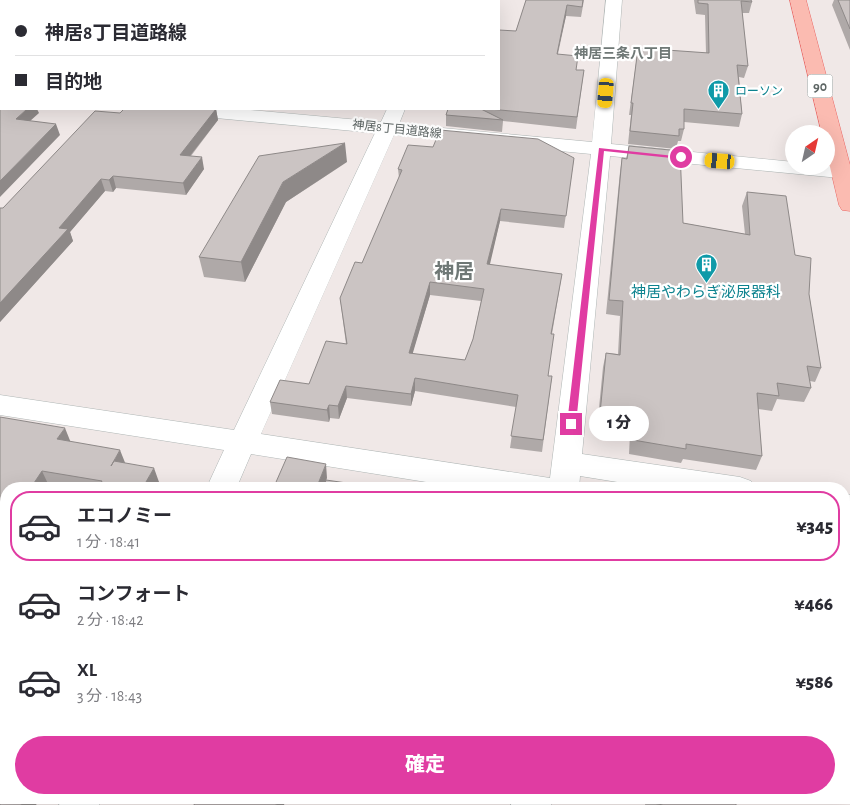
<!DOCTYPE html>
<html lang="ja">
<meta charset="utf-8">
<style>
:root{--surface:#fff;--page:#f7f7f7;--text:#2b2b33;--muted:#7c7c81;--line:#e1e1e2;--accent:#e03ca2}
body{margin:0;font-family:"Alegreya Sans","Noto Sans JP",sans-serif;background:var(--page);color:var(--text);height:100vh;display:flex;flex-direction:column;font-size:19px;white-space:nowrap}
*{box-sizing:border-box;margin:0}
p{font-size:16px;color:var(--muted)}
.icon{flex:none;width:28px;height:28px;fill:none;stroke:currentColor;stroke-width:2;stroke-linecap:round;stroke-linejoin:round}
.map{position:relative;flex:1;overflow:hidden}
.side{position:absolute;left:0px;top:482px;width:850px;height:322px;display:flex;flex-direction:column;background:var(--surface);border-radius:20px 20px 0 0;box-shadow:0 5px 20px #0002}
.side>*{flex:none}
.banner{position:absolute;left:0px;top:0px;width:500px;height:110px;box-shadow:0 5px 20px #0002;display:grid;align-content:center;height:110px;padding:0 15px;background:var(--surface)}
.needle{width:32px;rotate:34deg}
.buttons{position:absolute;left:785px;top:125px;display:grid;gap:10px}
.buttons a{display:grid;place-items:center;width:50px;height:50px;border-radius:50%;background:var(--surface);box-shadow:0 5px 20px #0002;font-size:25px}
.end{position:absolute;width:22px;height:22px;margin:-11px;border:6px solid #e03ca2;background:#fff;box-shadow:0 0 0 2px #fff}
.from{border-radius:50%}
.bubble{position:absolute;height:35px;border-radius:18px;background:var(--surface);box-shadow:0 5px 20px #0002;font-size:16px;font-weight:800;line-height:35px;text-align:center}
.car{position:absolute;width:15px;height:30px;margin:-15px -8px;border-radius:6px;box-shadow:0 0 4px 1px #0007;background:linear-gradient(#f5c518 24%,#345 0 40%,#f5c518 0 76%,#345 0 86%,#f5c518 0)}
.banner b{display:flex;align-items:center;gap:18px;height:48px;font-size:19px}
.banner b+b{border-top:1px solid var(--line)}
.banner i{width:12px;height:12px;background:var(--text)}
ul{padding:9px 0 0;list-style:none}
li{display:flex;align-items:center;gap:15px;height:70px;margin:0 10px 8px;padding:0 5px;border:2px solid transparent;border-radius:20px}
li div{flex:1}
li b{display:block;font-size:19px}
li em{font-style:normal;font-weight:800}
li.current{border-color:var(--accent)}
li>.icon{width:45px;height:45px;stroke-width:1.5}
.action{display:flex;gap:10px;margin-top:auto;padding:10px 15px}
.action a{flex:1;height:58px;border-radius:30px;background:var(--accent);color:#fff;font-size:20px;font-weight:800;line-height:58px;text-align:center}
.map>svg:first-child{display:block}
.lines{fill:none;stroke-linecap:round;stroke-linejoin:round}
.street-casing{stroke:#afb6b5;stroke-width:1}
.primary-casing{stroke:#ea6865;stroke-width:1}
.street{fill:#fff;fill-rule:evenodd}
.primary{fill:#fbbbb1;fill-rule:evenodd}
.wall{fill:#afa9a8;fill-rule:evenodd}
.shaded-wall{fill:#8e8988}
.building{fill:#cbc4c3;stroke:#8e8988;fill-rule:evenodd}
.route{fill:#e03ca2}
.labels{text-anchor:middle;stroke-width:4.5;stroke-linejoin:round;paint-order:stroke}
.far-culture-label{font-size:12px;fill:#0d838f;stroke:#fff;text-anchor:start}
.far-street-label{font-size:12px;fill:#5e6665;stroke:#fff}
.far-neighbourhood-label{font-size:14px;font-weight:bold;fill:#6f7876;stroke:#fff}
.shield{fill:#fff;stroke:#8e9493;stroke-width:1}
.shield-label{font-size:14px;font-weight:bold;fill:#5e6665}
.culture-label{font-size:15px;fill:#0d838f;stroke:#fff}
.district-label{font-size:20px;font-weight:bold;fill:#6f7876;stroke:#fff}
</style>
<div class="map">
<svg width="850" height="805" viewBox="0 0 850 805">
<rect width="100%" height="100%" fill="#f0e8e7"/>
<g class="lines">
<defs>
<path id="street" d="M606,0H622L611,144L794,162V166L826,165L850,167V179L610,156L582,454L740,477L751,481L755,489H661L580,476L579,489H470L251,454L236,489H206L224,450L0,415V395L234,430L375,133L184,115L177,113L175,109H239L381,122L387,109H405L399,124L592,142ZM394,135L591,154L550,478L261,434Z
M0,86H1V96H0Z
M844,493L850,495V519L844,517Z
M844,541L850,542V570L844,568Z
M62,799H102L99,805H59Z
M512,799H552L551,805H511Z"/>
<path id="primary" d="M790,0H806L850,165V211L842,210L839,205L826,150V134H822Z"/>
</defs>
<use href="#street" class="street-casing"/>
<use href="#primary" class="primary-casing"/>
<use href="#street" class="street"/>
<use href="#primary" class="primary"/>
</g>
<path class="wall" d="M0,0H157L155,1H1V53H0Z
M526,0H584L581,17L566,16L558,54L576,70H584L576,129L503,121L502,132L446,126V115L448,109H499L516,31Z
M694,0H751L752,2L749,13H742L748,66L744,78L739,77L742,114L739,127L684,122V129L681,141H678L676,149L628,144L631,115H629L638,48L706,53L705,15L696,14Z
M834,0H850V50L832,5Z
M216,109L218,120L191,156L204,169L186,195L116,188L113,192L105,191L70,232L73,241L0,322V208H3L120,113Z
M629,146L683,223L745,234L742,206L747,192L795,255L809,294L821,368L815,382L810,381L811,388L804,402L777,399L772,411L758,409L762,456L756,470L683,459L681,463L629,454L630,434L597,428L603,367L606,353L618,354L620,316L606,314L620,172L622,158L626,159Z
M433,147L574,158L564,228L500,221L489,265L562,274L552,334L548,376H552L542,452L510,448L516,407L415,391L411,406L347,398L339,419L330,418L329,422L272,414L270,402L309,384L346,344L340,298L362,263L399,178L398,169ZM430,295L481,301L473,339L465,360L412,354Z
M347,162L286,202L245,282L204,277L199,257Z
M0,417L71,442L125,463L159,482L156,489H66L49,486L6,489V700L0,699Z
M844,560L850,561V733L844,732Z
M646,799H736V805H645Z"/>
<path class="shaded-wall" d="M147,0H157L155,1H146Z
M567,5L566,16L555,64L557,54Z
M27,109H37L39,113L20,130L16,119Z
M216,109L218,120L182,166L180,155Z
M56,124L60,135L0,197V181Z
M345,143L347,162L286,202L245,282L241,262L283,182Z
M202,157L204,169L186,195L183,183Z
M113,176L116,188L113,192L109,180Z
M101,179L105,191L70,232L73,241L0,322V303L59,228Z
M501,209L500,221L487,277V264Z
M430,282V295L409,366V353Z
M415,378V391L411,406V394Z
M346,386L347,398L339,419L338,406Z
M329,405L330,418L329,422L327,410Z
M65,428L71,443L57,439Z
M120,450L126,465L111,466Z
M326,464L327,478L323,489H316Z
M154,468L159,482L156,489H142Z
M42,471L49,486L47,489H30Z
M6,617V646L0,648V627Z
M25,799H40L36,805H21Z
M278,799H286L284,805H276Z"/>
<path class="building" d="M0,0H147L146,1H1V46H0Z
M203,0H466V1H202Z
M526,0H583L582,7L567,5L557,54L578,56L576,70H584L577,117L489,109H499V30L516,31Z
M698,0H751L752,2L741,1L748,66L737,65L742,114L684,109V129H679V136L630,131L633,103H631L638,48L709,53L708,4L698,3Z
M838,0H850V29Z
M0,98H1V109H27L16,119L56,124L0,181Z
M124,109H216L180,155L202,157L183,183L113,176L109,180L101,179L59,228L68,229L0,303V208H3L95,111L120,113Z
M448,109H481L503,120L446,115Z
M440,130L538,139L574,158L566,216L501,209L487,264L562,274L551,334H554L548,376H552L543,440L511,436L518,395L415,378L411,394L346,386L338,406L329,405L327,410L270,402L280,380L309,384L326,341L347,344L340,298L355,262L362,263L402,170L398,169L408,145L433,147ZM430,282L484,289L473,339L465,360L409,353Z
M345,143L283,182L241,262L199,257L259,156Z
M629,146L680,151L683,223L750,235L747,192L786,196L795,255L811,258L809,294L821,368L807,366L811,388L777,383L779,396L757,393L762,456L686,444V449L633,440L634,419L600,413L606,353L620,355L623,301L609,300L622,158L627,159Z
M0,417L65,428L57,439L120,450L111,466L114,461L154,468L142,489H98L102,481L42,471L30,489H6V617L0,627Z
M287,457L326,464L316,489H273Z
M326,480L381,488L323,489Z
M844,560L850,561V720L844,718Z
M0,640L6,641V690L0,688Z
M0,750L6,752V799H25L21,805H0Z
M196,799H278L276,805H194Z
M653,799H736V805H663L653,803Z"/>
<path class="route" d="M599,148L684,157L681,159L604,151L576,424L571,427L567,424Z"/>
<defs>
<symbol id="building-pin" viewBox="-11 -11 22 30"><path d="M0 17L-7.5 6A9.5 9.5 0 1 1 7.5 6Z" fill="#0f9aa8" stroke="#fff"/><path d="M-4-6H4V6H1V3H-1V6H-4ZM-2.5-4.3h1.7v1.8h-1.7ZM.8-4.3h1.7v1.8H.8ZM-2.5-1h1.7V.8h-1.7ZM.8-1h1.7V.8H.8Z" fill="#fff"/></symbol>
</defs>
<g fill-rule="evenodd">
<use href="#building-pin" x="706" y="78" width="25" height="34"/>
<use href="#building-pin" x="694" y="252" width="25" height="34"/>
</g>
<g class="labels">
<g class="far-culture-label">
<text x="735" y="95">ローソン</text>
</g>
<g class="far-street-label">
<text transform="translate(397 129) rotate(6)" y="4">神居8丁目道路線</text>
</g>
<g class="far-neighbourhood-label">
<text x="623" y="58">神居三条八丁目</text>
</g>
<rect class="shield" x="807.5" y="74.5" width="25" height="23" rx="4"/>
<g class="shield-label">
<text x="820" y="91">90</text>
</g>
<g class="culture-label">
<text x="706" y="297">神居やわらぎ泌尿器科</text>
</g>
<g class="district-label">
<text x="454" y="278">神居</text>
</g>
</g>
</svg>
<div class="buttons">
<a><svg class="needle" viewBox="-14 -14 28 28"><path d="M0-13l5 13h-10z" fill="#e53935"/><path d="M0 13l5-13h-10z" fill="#7c7c81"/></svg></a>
</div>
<i class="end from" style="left:681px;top:157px"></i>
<i class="end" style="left:571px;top:424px"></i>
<div class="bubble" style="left:589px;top:406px;width:60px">1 分</div>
<i class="car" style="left:606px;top:93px;rotate:185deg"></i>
<i class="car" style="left:720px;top:161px;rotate:275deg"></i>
<div class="banner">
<b><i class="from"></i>神居8丁目道路線</b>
<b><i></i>目的地</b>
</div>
<section class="side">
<ul>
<li class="current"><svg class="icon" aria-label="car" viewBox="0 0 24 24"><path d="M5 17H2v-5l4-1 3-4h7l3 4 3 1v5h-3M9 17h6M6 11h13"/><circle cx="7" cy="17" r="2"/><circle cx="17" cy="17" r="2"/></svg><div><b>エコノミー</b><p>1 分 · 18:41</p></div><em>¥345</em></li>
<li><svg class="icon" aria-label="car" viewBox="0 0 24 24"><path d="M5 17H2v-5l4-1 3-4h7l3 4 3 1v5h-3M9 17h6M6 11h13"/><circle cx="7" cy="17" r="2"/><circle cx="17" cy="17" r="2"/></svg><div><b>コンフォート</b><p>2 分 · 18:42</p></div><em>¥466</em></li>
<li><svg class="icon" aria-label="car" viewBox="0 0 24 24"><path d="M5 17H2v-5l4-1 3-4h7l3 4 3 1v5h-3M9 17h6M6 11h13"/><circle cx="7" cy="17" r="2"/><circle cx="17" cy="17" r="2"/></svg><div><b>XL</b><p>3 分 · 18:43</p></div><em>¥586</em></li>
</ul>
<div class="action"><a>確定</a></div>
</section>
</div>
